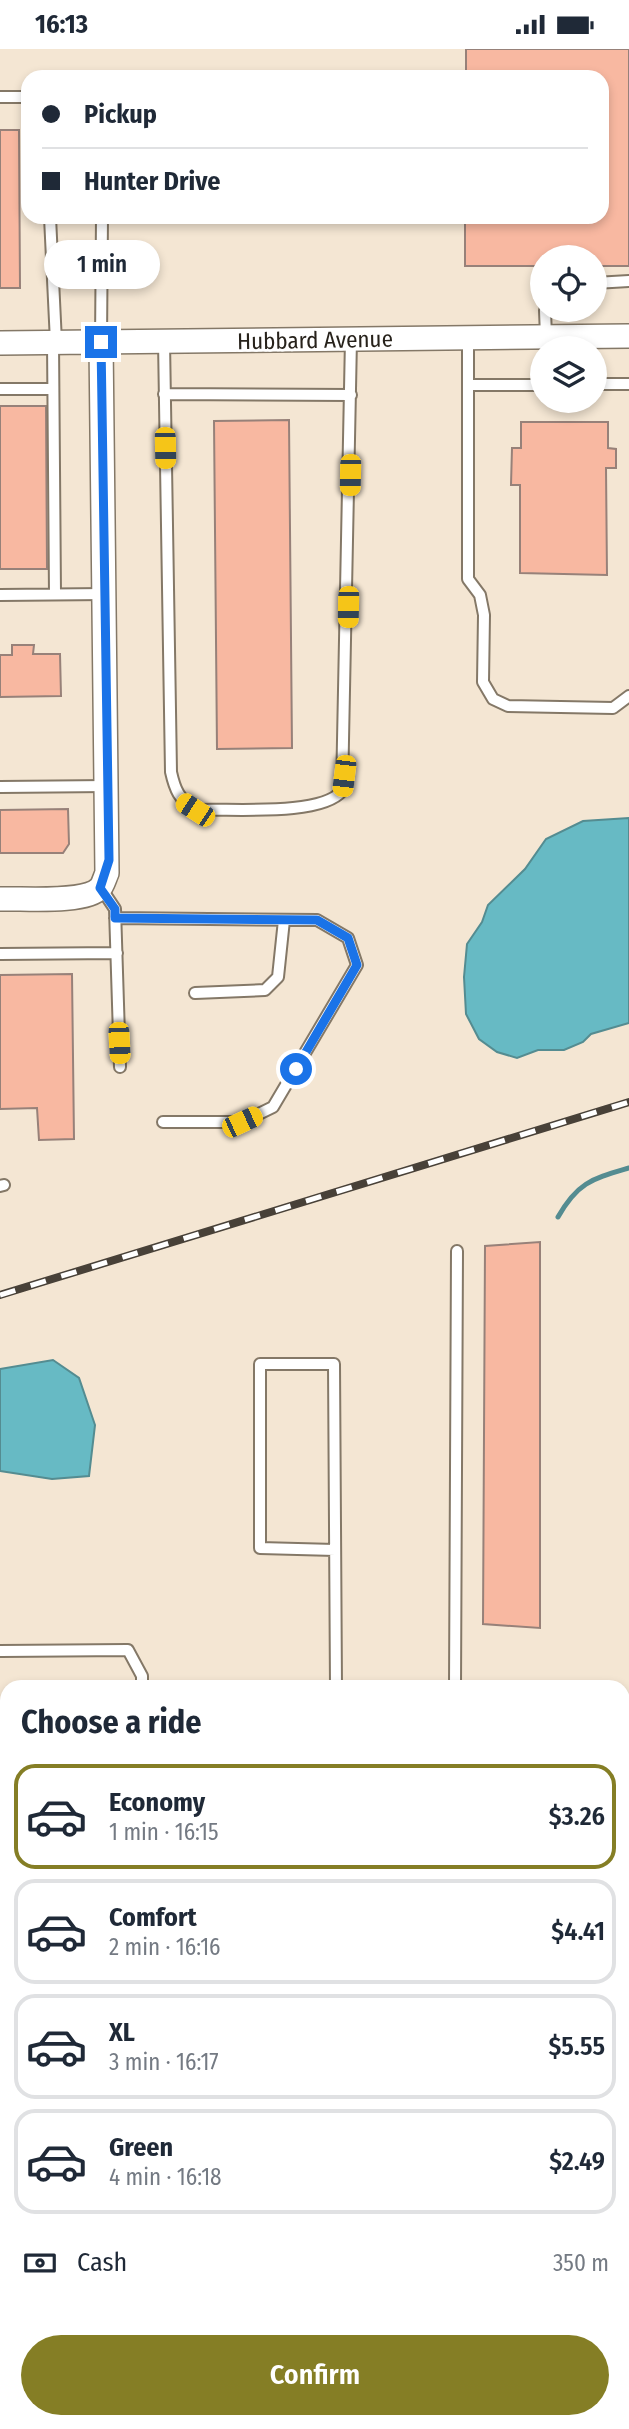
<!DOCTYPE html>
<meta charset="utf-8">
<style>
:root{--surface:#fff;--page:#f6f6f7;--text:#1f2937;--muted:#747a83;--line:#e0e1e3;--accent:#857e25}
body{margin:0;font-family:"Fira Sans Condensed",sans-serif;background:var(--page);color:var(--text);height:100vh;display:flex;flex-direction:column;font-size:26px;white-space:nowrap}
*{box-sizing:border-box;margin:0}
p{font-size:23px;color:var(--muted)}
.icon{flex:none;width:38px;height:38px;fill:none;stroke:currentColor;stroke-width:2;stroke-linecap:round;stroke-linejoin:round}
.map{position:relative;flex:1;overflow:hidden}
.sheet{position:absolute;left:0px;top:1631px;width:630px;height:749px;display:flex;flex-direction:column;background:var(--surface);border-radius:21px 21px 0 0;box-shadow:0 4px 10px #0003}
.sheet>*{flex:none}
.top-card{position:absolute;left:21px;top:21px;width:588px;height:154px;border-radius:21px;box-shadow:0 4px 10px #0003;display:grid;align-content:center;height:154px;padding:0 21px;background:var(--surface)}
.tools{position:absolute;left:530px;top:196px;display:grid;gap:14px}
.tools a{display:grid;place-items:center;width:77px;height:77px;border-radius:50%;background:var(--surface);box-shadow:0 4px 10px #0003;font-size:35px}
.end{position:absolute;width:32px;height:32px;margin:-16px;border:9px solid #1a73e8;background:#fff;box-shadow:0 0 0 4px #fff}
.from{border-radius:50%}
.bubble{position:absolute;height:49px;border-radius:24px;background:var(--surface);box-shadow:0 4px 10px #0003;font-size:23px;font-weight:600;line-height:49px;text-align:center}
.car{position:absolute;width:21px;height:42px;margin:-21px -10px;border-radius:9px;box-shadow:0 0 5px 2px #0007;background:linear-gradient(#f5c518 24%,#345 0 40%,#f5c518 0 76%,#345 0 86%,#f5c518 0)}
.top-card b{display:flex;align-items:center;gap:24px;height:66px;font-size:26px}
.top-card b+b{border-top:2px solid var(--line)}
.top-card i{width:18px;height:18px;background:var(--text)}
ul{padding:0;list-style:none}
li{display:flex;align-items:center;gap:21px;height:105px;margin:0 14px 10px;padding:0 7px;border:4px solid var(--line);border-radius:21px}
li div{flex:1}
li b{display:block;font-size:26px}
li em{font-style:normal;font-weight:600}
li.current{border-color:var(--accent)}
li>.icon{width:63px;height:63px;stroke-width:1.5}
h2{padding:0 21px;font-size:32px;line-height:84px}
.pay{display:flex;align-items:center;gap:18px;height:77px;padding:0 21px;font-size:26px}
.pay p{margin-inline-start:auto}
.action{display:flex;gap:14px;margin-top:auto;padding:14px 21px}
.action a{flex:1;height:80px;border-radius:42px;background:var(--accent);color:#fff;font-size:28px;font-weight:600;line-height:80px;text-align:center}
.status{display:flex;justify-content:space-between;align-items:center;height:49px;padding:0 35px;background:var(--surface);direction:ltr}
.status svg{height:19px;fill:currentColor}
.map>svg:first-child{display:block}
.green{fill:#eacea8}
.water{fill:#67bac4;stroke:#548c91;stroke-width:2}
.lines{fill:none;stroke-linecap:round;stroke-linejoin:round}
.stream{stroke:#548c91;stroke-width:5}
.building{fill:#f8b8a1;stroke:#978179;stroke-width:2}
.service-casing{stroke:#847867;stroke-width:14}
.minor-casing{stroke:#847867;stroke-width:26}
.service{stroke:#fff;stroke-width:10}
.minor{stroke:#fff;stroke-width:23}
.rail-casing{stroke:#484138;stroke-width:8}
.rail{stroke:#fff;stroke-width:5;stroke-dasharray:16;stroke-linecap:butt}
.route{stroke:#1a73e8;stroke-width:9}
.labels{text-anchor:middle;stroke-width:5;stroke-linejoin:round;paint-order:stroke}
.street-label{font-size:23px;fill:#27221b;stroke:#fff}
</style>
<div class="status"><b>16:13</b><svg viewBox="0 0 49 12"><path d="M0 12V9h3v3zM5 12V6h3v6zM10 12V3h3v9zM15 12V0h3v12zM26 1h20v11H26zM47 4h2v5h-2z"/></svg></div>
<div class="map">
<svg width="629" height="2380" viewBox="0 0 629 2380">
<rect width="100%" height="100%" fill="#f4e6d3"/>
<path class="green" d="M0,2041H7V2373H623V2053L629,2054V2380H0Z"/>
<path class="water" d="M629,769V974L591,985L583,993L564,1001H538L517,1009L497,1003L479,990L466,965L464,928L467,895L482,873L488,856L525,820L546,790L583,772Z
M53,1311L79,1329L95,1376L89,1427L52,1430L0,1422V1320Z"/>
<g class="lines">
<path class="stream" d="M558,1168C578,1133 592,1130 629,1119"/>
</g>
<path class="building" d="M466,0H629V217H595V208H542V217H465V168H602V28H466Z
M0,81H19L20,239H0Z
M0,357H46L47,520H0Z
M289,371L292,699L217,700L214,372Z
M521,373H608V399L616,400V419H606L607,526L520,524V436H511L512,399H521Z
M12,596H34L33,605H60L61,647L0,648V606H12Z
M68,760L69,795L63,804H0V761Z
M72,925L74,1090L39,1091L37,1059L0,1060V926Z
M540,1193V1579L483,1575L485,1197Z"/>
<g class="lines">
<defs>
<path id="service" d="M0,48H28
M50,168L56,293
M595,234L629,232
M545,261L546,288
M468,289V530L480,546L484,566L483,633L493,650L508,657L613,659L629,647
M164,292L171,723C175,741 179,750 195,761C229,759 320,768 342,742L351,290
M53,293L55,545
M101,293L102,168
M595,335H629
M468,336H542
M0,340H53
M164,345L351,346
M0,546L106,545
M0,738L108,737
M101,839L115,860L120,1018
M115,869L317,871L348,889L357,916L273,1058L242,1073H163
M0,905L117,904
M195,944L265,941L278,928L284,871
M0,1137L4,1136
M335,1501L260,1499V1315H334L336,1638
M0,1602L128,1601L142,1627V1638
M455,1638L457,1202
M0,1922H7"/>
<path id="minor" d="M0,294L629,287
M0,850C22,849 85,855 100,839C103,836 105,828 107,824L101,293
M0,2009H7
M623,2013H629
M623,2034H629"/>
</defs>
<use href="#service" class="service-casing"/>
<use href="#minor" class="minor-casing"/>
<use href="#service" class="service"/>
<use href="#minor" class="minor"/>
<defs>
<path id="rail" d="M0,1246L629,1053"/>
</defs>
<use href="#rail" class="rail-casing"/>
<use href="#rail" class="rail"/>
</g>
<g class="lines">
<path class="route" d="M101,293L109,811L100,839L115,860V869L317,871L348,889L357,916L296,1020"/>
</g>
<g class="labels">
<g class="street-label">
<text transform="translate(315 291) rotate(-1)" y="8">Hubbard Avenue</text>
</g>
</g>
</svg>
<div class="tools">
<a><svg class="icon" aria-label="locate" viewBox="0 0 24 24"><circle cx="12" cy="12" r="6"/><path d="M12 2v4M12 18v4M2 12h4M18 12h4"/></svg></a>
<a><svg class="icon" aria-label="layers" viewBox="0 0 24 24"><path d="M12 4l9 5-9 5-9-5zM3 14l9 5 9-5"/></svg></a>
</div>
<i class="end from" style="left:296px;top:1020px"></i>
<i class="end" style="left:101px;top:293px"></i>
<div class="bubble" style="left:44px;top:191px;width:116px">1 min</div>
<i class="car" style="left:165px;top:399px;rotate:179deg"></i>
<i class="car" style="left:350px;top:426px;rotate:181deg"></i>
<i class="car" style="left:348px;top:558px;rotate:181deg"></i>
<i class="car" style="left:344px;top:727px;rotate:187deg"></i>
<i class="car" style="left:195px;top:761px;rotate:303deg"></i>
<i class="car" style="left:119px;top:994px;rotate:177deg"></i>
<i class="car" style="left:242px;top:1073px;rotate:65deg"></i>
<div class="top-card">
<b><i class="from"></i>Pickup</b>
<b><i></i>Hunter Drive</b>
</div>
<section class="sheet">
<h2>Choose a ride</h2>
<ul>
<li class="current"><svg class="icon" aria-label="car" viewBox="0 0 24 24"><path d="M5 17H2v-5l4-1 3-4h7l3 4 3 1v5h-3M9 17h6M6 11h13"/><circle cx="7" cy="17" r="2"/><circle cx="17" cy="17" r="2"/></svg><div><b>Economy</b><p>1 min · 16:15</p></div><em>$3.26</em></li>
<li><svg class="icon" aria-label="car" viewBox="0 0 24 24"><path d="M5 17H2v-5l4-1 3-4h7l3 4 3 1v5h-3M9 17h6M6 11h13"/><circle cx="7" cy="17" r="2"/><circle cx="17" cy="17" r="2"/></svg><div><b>Comfort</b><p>2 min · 16:16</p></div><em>$4.41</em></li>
<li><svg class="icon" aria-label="car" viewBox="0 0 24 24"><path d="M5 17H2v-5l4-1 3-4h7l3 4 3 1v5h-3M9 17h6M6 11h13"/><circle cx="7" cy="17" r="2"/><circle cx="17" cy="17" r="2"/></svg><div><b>XL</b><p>3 min · 16:17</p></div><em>$5.55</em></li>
<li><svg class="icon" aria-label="car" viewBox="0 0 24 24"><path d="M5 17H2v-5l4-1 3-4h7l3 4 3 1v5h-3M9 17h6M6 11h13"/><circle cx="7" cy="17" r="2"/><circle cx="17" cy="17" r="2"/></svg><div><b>Green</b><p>4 min · 16:18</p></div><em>$2.49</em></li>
</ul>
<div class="pay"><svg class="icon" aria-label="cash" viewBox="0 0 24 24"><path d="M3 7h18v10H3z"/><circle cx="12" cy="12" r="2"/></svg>Cash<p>350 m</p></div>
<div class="action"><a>Confirm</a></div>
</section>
</div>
